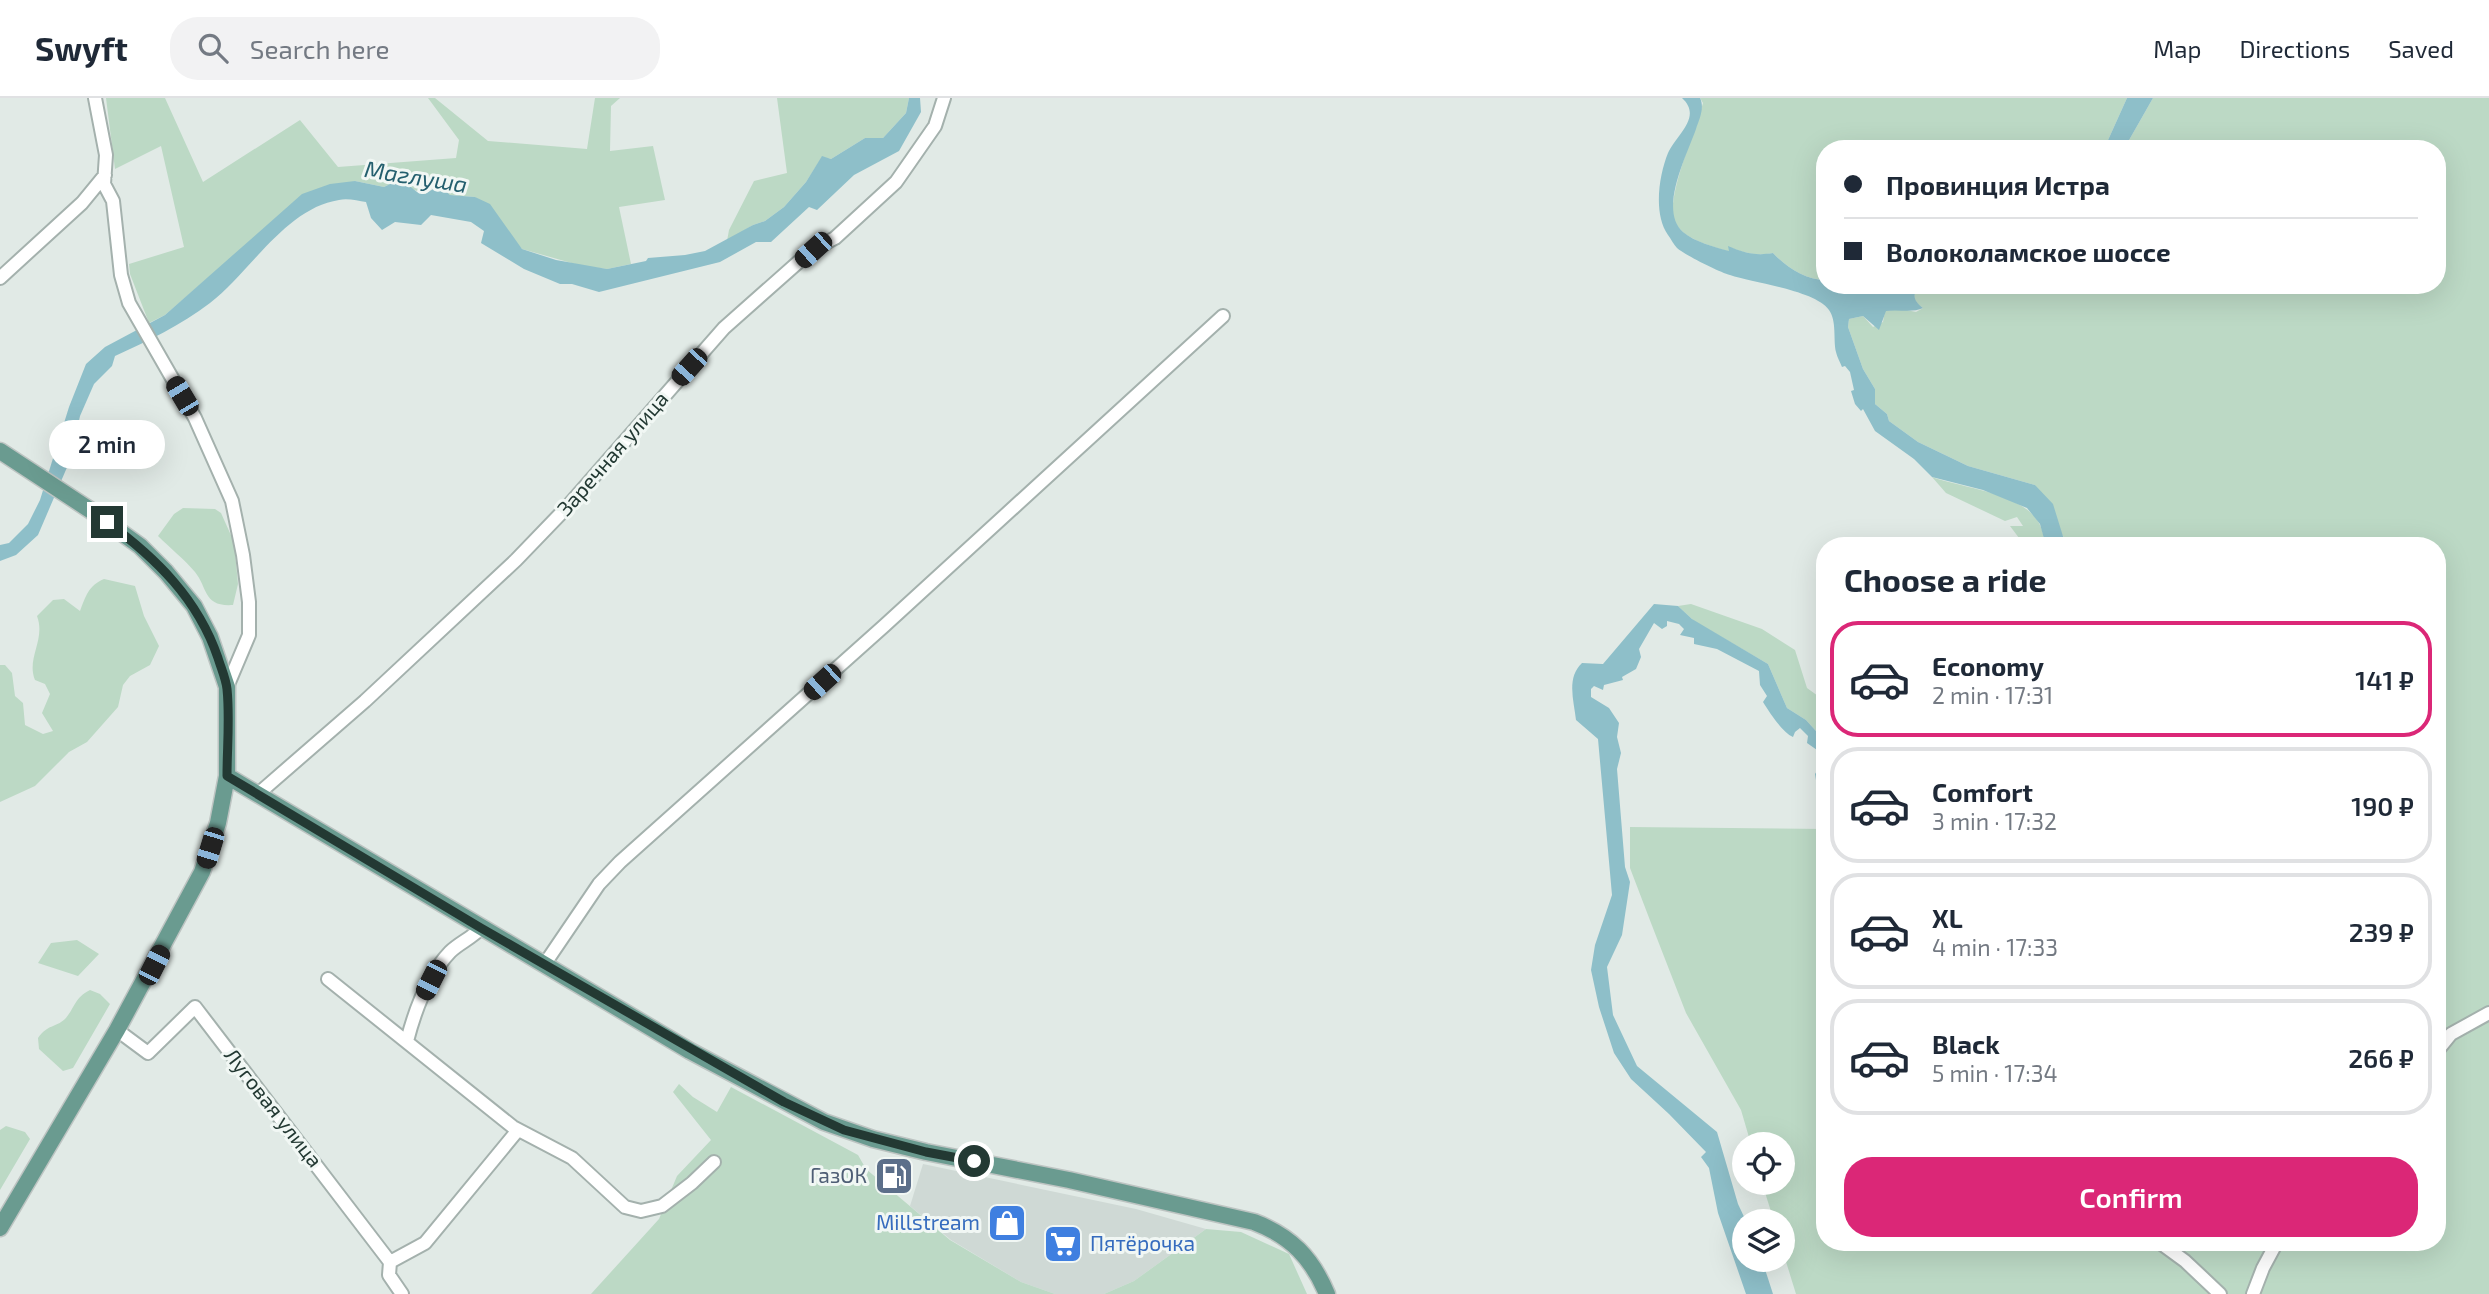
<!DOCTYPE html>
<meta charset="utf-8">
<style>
:root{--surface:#fff;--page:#f2f2f3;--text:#1f2937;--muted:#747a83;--line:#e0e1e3;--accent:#db2777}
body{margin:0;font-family:"Exo 2",sans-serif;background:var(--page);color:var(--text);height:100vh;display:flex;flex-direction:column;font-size:26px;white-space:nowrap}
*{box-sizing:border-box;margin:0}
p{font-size:23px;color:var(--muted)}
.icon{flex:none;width:38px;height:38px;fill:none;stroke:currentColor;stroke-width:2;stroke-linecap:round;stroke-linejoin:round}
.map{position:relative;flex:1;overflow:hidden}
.sheet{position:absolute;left:1816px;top:439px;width:630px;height:714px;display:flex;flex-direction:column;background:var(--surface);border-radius:28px;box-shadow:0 7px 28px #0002}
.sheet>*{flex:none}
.top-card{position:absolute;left:1816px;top:42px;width:630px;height:154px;border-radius:28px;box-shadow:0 7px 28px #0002;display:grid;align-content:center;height:154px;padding:0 28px;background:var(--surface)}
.fabs{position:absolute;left:1732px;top:1034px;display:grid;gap:14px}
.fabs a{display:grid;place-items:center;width:63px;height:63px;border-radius:50%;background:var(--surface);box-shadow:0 7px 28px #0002;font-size:35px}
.end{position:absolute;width:32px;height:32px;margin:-16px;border:9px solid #233933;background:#fff;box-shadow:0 0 0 4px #fff}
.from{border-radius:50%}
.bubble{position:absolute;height:49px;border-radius:24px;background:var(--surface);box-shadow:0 7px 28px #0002;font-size:23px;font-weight:600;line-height:49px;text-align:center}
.car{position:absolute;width:21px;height:42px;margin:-21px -10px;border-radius:9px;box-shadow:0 0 5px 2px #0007;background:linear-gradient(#222 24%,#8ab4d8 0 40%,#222 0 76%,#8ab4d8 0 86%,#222 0)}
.top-card b{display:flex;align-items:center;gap:24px;height:66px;font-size:26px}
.top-card b+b{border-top:2px solid var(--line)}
.top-card i{width:18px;height:18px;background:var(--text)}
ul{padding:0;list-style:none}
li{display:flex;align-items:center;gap:21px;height:116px;margin:0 14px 10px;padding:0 14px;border:4px solid var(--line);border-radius:28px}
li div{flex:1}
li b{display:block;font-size:26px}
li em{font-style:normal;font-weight:600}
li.on{border-color:var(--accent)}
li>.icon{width:63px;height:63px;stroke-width:1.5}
h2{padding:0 28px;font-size:32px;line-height:84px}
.button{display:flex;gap:14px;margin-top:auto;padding:14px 28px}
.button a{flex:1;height:80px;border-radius:28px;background:var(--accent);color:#fff;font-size:28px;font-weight:600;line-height:80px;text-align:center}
header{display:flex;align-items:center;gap:42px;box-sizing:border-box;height:98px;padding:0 35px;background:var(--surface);border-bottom:2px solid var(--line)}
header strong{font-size:33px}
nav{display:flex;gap:38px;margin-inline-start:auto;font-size:24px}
.search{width:490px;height:63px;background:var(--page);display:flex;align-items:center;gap:18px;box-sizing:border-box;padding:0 24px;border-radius:28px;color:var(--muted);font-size:26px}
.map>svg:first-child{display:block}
.built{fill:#cfd9d5}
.green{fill:#bcd9c5}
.water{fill:#8ebfc9}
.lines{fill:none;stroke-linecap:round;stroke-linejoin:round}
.minor-casing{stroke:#a4b1ad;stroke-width:16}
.major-casing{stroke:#bdc4c2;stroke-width:19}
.minor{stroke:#fff;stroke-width:12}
.major{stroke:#6a9b90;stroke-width:16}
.route{stroke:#233933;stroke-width:9}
.labels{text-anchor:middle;stroke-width:6;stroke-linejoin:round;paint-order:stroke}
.street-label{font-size:21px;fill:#233933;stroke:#f1f7f4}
.service-label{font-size:21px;fill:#4e5e75;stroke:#f1f7f4;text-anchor:end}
.shop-label{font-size:21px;fill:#366cbe;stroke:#f1f7f4;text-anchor:end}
.water-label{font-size:23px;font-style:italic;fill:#245f6e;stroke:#f1f7f4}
</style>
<header>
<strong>Swyft</strong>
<div class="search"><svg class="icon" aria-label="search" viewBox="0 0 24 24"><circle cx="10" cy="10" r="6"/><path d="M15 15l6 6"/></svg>Search here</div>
<nav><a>Map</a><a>Directions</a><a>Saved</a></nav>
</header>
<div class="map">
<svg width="2489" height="1196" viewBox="0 0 2489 1196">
<rect width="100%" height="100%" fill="#e1eae6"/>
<path class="built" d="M923,1066L1136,1111L1206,1131L1134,1183L1104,1196H1055L1021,1184L951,1142L910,1108Z"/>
<path class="green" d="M106,0H165L203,84L300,22L338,69L456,60L459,42L428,0H435L488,43L587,51L595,0H620L611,8L610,53L653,48L665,102L619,109L631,166L607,171L582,168L522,151L475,99L450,97L444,91L431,90L425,96L394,84L384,89L355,83L261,134L165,217L149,225L130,176L129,166L184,149L161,48L115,71Z
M777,0H909L906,15L883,40H865L831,61L822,59L806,84L784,109L765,123L753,127L727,143L729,132L754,83L787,75Z
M1700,0H2127L2104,51H1825V182C1806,182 1786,169 1773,155C1756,158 1744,155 1729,149L1730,154C1712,148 1681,141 1674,122C1666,100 1696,30 1703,5Z
M2153,0H2489V1196H1796L1783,1154V1124L1774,1123L1762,1085H1783V1046H1751L1741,1012L1686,915L1651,825L1630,770V729L1825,731V1144H2438V448H2066L2065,442L2035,387L1968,368L1918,344L1889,323L1887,316L1875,306V291L1863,271L1848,229L1849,221L1863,218L1873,229L1883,224L1885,213L1901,211L1916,214L1923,210C1913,203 1911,196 1920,187H2438V51H2124Z
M1932,379C1962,390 2025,395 2040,427C2043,433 2044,441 2046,448H2025L2010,428H2023L2017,419L2005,423L1946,395Z
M183,410L215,411L221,415L234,444L238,486L233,507C203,509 208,490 195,474C184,461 170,450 158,438L174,416Z
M104,481L135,488L144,518L159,548L150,567L130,578L123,587L118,609L87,644L69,654L35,688L0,704V567H5L12,575L15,598L23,605L25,627L43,636L53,633L42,615L50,596L45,586L35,582C26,560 46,542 37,518L53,502L64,501L80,513C86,498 88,488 104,481Z
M1691,506L1762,531L1795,552L1807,590L1825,603V643L1806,622L1787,610L1768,566L1694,523L1678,508Z
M77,842L99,856L78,878L38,865L51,845Z
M90,892L100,896L110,906L73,970L63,973L39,951L38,940C48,926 55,930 65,921C75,910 74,900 90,892Z
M679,986L693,999L717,1014L731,989L858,1057L866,1071L950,1142L1021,1184L1055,1196H591L659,1121L677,1078L711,1042L673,994Z
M6,1028L25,1034L30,1041L0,1092V1032Z
M1206,1131L1241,1134L1289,1156L1307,1196H1104L1134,1183Z"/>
<path class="water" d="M909,0H920L921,14L899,53L854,77L817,112L809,109L771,144H756L720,164L599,194L572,186H560L524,171L481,145L484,133L471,124L431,117L421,127L395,124L382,132L371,120L366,104C358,103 348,100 339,102C286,110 250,174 210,205C181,227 148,243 115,258L112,268L94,286L80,318L71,360L38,437L16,457L0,463V447L9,445L28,426L40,402L69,309L86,266L105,249L165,217L302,96L330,86L355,83L384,89L394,84L407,86L417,94L425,96L438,88L444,91L450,97L475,99L490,106L522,151L556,162L607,171L646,163L648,160L685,157L705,153L753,127L765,123L784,109L806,84L822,58L831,61L865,40H883L906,15Z
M1682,0H1700C1705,10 1699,22 1696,31C1687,57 1658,112 1683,134C1695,144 1714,149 1729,153L1728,148C1744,155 1756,158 1773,155C1786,169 1806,182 1825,182V187H1920C1911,197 1914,203 1923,210C1913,215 1898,211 1886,213L1879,232L1863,218L1849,221L1848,229L1863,271L1875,291V306L1887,316L1889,323L1918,344L1968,368L2035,387L2053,406L2066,448H2046L2040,426L2027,410L1983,392L1932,379L1914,361L1875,333L1863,311L1861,313L1855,306L1851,293L1854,292L1850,274L1845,268L1842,269C1840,264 1837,259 1836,254C1833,242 1837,223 1829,212C1815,192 1753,185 1730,177C1719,174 1685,157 1677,150C1674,147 1671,141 1668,137C1653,116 1659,77 1668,55C1676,37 1703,19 1682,0Z
M2127,0H2153L2124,51H2104Z
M1654,506L1678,508L1692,521L1768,566L1787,610L1806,622L1825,643V709L1819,701L1815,676L1822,665L1817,652L1807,645L1808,638L1800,630L1795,634L1793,639C1782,634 1770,615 1763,604L1767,598L1760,587L1759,573L1717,551L1694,546V540L1680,537L1684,531L1679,526L1667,523V528L1662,531L1654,525L1639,551L1641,559L1636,571L1622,579L1623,582L1604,587L1603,592L1594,588L1591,591V599L1609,610L1619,625L1617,639L1621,655L1617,671L1625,769L1630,784L1622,837L1607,869L1613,917L1637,968L1717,1034L1738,1106L1746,1123L1745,1162H1762L1773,1196H1746L1718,1115L1709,1070L1701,1059L1706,1054L1669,1016L1631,981L1614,955L1599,909L1591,872L1595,847L1612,797L1598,641L1576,622C1574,603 1566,580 1582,565L1603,566Z"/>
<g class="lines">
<defs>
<path id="minor" d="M95,0L106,57L104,86L113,103L121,177L129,205L195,320L232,403L243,457L249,504V537L227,589
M0,180L82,105L105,77
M258,696L365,603L516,462L568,408L724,230L812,152L835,140L896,84L935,28L944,0
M544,867L599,786L620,764L884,528L1223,218
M328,881L513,1029L572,1060L625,1109L641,1113L662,1108L692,1085L714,1064
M117,932L148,955L195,909L390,1164L389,1177L402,1196
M407,943C415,912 427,878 450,854C459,845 472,840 481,830
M2438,952L2451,936L2489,915
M2159,1144L2185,1163L2220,1196
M390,1164L425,1145L518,1032
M2253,1196L2263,1170L2277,1144"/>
<path id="major" d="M0,353L90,412L140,448L166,474L194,508L210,539L227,589V678L218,725L202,774L117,932L0,1130
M227,678L690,953L824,1024L873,1041L926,1054L1069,1082L1254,1124C1291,1138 1312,1160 1327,1196"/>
</defs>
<use href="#minor" class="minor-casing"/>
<use href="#major" class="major-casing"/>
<use href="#minor" class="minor"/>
<use href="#major" class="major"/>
</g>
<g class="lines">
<path class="route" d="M107,424C156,460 198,501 218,560C221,570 226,581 227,591C230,620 227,650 227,678L481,830L784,1004L844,1032L926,1054L974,1063"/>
</g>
<defs>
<symbol id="fuel-square" viewBox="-11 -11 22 22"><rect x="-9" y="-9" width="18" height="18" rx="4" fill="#5c6f8a" stroke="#f1f7f4"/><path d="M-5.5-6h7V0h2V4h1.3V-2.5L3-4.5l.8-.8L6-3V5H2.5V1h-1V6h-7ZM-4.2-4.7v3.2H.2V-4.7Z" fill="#fff"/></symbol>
<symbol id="shop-square" viewBox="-11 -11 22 22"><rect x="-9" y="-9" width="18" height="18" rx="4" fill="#3f7fe0" stroke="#f1f7f4"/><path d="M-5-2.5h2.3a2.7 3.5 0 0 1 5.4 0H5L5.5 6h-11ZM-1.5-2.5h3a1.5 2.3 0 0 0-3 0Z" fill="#fff"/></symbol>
<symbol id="supermarket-square" viewBox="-11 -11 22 22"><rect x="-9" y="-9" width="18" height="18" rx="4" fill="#3f7fe0" stroke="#f1f7f4"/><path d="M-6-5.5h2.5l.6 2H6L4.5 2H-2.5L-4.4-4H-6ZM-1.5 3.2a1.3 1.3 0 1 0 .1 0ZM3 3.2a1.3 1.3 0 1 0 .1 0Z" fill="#fff"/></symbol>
</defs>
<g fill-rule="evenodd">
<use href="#fuel-square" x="872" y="1056" width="44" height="44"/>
<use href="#shop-square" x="985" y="1103" width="44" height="44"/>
<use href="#supermarket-square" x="1041" y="1124" width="44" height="44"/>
</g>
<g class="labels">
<g class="street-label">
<text transform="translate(613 356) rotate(-49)" y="7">Заречная улица</text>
<text transform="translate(273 1010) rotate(52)" y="7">Луговая улица</text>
</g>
<g class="service-label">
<text x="867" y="1085">ГазОК</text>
</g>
<g class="shop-label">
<text x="980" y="1132">Millstream</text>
<text x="1090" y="1153" text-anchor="start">Пятёрочка</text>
</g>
<g class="water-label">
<text transform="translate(416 79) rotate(9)" y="8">Маглуша</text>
</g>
</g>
</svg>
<div class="fabs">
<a><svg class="icon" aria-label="locate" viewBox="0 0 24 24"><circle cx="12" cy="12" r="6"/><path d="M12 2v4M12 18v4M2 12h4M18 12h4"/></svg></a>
<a><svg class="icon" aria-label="layers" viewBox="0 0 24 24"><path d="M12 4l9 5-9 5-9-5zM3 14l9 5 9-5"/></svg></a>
</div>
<i class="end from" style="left:974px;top:1063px"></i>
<i class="end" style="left:107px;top:424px"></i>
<div class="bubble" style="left:49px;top:322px;width:116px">2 min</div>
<i class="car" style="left:813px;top:152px;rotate:228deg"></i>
<i class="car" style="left:689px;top:269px;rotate:222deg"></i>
<i class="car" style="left:182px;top:298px;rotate:329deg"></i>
<i class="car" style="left:822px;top:584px;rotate:228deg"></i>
<i class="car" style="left:210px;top:750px;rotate:197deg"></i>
<i class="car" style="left:154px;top:867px;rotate:27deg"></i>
<i class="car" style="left:431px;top:882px;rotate:207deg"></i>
<div class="top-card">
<b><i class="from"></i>Провинция Истра</b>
<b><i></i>Волоколамское шоссе</b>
</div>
<section class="sheet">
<h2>Choose a ride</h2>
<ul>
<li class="on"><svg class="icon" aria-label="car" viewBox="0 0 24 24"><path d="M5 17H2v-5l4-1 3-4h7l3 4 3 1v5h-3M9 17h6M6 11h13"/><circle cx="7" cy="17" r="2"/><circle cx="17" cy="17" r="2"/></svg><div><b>Economy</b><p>2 min · 17:31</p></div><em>141 ₽</em></li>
<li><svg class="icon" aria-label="car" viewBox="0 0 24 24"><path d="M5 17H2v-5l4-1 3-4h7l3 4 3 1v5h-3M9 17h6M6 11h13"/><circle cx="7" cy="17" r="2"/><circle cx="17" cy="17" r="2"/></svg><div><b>Comfort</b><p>3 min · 17:32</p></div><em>190 ₽</em></li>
<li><svg class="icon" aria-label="car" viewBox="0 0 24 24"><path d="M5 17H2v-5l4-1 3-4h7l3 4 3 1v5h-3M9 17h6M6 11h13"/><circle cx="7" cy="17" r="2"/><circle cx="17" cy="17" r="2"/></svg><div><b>XL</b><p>4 min · 17:33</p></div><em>239 ₽</em></li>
<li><svg class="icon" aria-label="car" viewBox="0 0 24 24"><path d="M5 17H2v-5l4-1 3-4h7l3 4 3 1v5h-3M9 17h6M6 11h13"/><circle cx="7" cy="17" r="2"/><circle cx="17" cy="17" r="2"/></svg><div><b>Black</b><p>5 min · 17:34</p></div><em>266 ₽</em></li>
</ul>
<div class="button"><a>Confirm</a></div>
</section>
</div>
